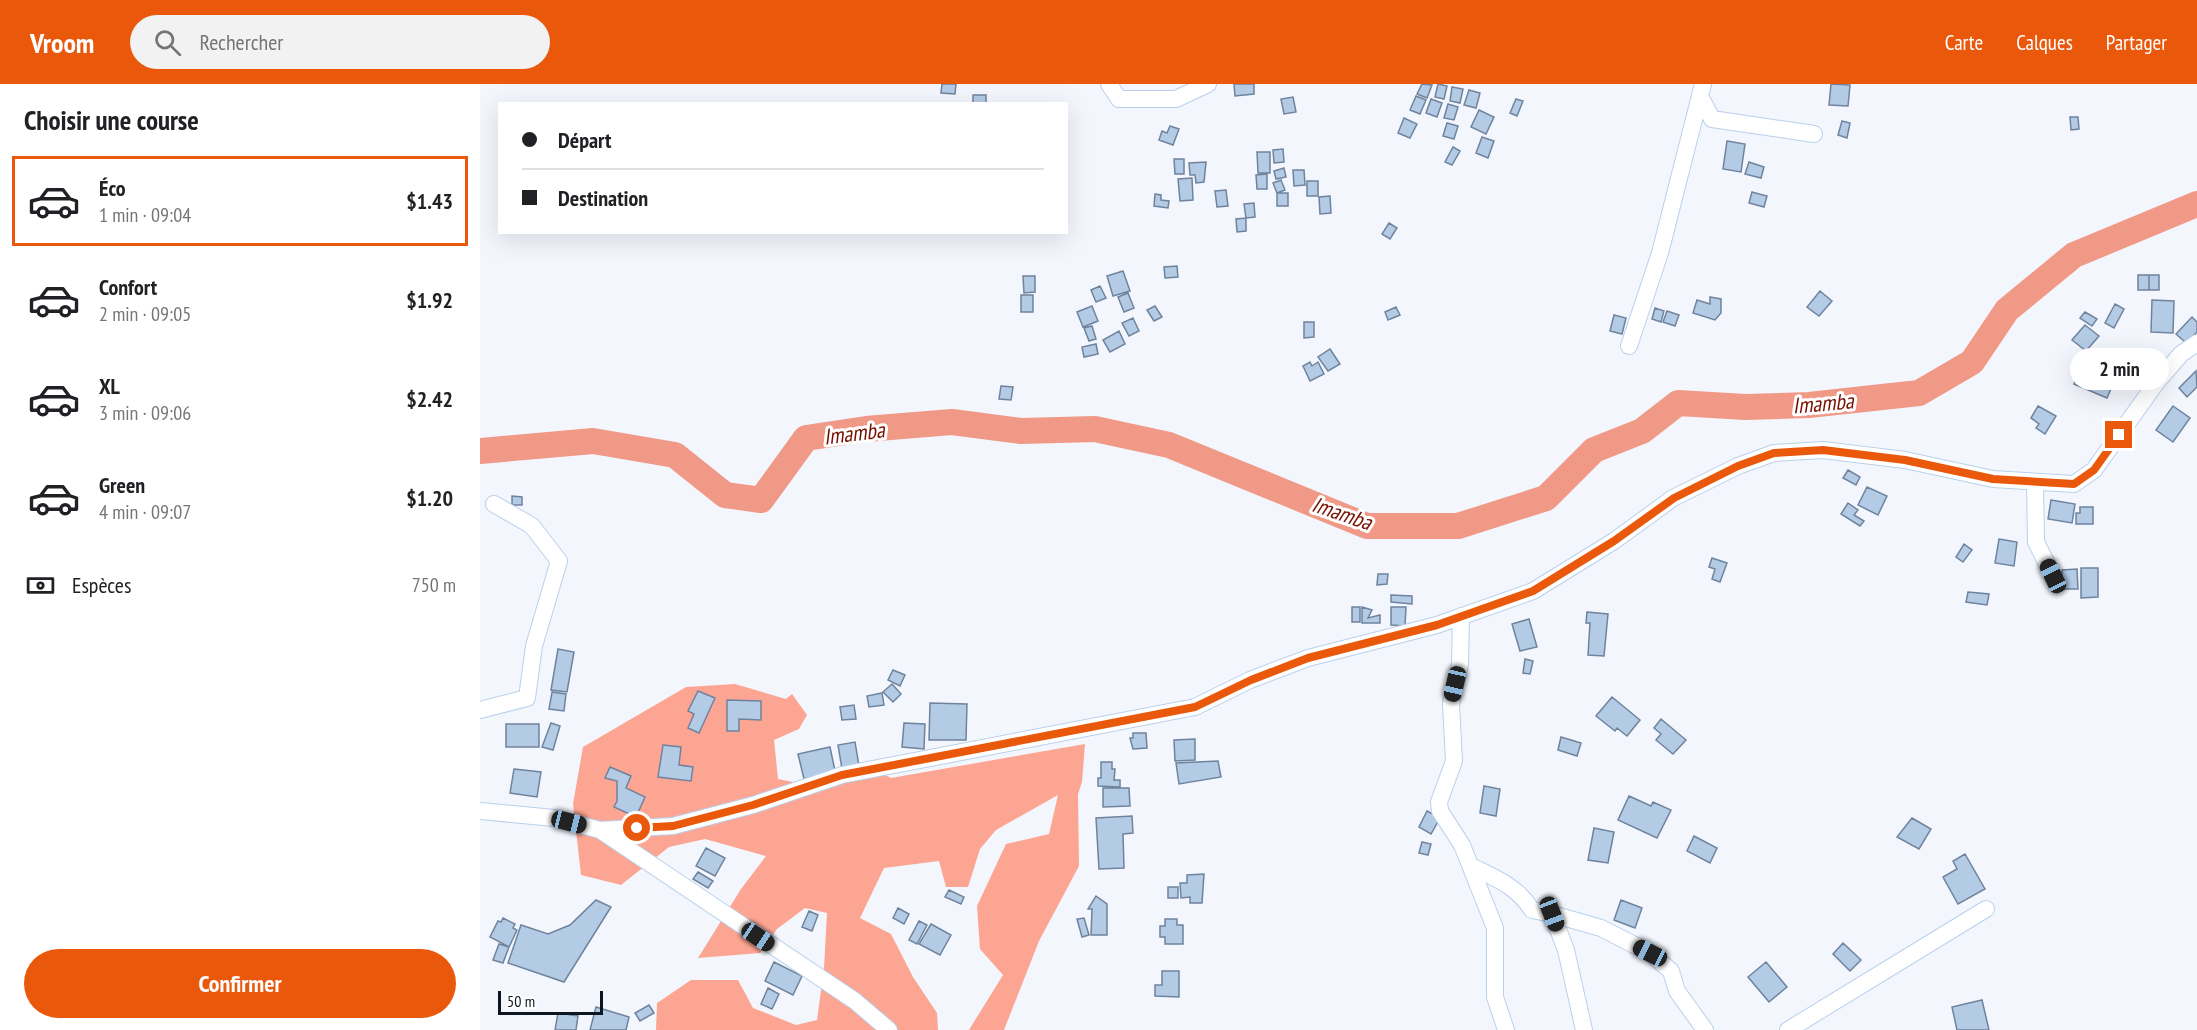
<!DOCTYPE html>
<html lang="fr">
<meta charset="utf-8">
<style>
:root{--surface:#fff;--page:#f2f2f2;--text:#202124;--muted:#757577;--line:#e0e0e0;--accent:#ea580c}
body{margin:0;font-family:"PT Sans Narrow",sans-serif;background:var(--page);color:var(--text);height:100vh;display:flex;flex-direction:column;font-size:22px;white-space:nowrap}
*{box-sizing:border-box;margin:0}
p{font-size:20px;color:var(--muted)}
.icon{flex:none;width:33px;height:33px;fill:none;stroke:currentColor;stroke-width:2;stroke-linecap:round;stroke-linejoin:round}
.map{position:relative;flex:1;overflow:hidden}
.side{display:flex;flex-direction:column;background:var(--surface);width:480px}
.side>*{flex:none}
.top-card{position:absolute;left:18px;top:18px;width:570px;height:132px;border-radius:0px;box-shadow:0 6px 24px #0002;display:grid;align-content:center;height:132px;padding:0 24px;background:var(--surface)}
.scale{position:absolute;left:18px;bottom:15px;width:105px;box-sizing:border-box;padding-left:6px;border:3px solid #0e1620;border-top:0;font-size:16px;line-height:21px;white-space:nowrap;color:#0e1620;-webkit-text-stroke:4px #fff;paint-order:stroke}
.end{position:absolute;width:27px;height:27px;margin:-14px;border:8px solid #ea580c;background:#fff;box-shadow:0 0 0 3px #fff}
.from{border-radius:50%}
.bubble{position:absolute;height:42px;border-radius:21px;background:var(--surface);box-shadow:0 6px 24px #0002;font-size:20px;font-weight:600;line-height:42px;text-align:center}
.car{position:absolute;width:18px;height:36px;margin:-18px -9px;border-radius:8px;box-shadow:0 0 4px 2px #0007;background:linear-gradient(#222 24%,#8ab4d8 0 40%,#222 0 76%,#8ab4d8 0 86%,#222 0)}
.top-card b{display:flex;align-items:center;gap:21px;height:57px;font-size:22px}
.top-card b+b{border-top:2px solid var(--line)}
.top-card i{width:15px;height:15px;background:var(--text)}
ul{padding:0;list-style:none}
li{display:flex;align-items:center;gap:18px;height:90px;margin:0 12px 9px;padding:0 12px;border:3px solid transparent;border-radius:0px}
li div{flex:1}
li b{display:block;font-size:22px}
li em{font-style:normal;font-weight:600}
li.current{border-color:var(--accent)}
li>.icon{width:54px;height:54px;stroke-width:1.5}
h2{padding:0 24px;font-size:27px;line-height:72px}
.pay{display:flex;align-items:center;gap:15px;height:66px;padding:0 24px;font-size:22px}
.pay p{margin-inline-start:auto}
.cta{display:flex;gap:12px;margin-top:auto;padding:12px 24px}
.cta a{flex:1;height:69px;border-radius:36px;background:var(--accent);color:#fff;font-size:24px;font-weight:600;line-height:69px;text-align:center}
header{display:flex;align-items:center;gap:36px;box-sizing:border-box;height:84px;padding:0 30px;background:var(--accent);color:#fff}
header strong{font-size:28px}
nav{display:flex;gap:33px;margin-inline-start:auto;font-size:21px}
.search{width:420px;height:54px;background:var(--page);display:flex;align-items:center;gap:15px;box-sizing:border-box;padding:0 21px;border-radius:33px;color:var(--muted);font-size:22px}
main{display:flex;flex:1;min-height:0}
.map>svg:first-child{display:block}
.forest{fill:#fda593}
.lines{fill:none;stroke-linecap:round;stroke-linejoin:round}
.river{stroke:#f09987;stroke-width:26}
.building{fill:#b4cbe6;stroke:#6f839d;stroke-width:1.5}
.minor-casing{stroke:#b9d0ec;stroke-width:18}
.minor{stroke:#fff;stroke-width:16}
.route{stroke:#ea580c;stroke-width:8}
.labels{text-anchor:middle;stroke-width:6;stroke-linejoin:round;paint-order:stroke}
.water-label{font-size:22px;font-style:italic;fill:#771000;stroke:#fff}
</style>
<header>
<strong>Vroom</strong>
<div class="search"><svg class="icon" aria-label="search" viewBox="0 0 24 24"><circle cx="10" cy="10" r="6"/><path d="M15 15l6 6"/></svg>Rechercher</div>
<nav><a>Carte</a><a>Calques</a><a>Partager</a></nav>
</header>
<main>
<section class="side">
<h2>Choisir une course</h2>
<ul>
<li class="current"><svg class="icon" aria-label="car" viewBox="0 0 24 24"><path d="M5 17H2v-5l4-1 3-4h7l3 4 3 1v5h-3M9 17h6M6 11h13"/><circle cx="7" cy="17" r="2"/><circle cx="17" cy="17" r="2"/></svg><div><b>Éco</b><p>1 min · 09:04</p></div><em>$1.43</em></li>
<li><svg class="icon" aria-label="car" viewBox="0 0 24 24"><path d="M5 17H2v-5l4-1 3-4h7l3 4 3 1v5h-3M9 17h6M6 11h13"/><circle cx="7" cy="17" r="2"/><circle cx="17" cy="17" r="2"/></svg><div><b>Confort</b><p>2 min · 09:05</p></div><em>$1.92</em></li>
<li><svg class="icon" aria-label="car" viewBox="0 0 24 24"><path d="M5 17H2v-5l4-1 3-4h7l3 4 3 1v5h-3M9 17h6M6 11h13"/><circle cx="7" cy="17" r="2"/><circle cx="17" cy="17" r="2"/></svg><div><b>XL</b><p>3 min · 09:06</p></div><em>$2.42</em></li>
<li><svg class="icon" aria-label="car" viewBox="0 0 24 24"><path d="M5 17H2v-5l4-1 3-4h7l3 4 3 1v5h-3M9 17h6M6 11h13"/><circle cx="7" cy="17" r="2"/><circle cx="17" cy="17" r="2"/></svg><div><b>Green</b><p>4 min · 09:07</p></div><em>$1.20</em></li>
</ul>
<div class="pay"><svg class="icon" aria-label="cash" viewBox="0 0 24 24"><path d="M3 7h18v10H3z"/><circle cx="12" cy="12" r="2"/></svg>Espèces<p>750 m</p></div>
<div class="cta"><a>Confirmer</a></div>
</section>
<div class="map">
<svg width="1717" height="946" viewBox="0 0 1717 946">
<rect width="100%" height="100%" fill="#f3f7fd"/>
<path class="forest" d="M255,600L306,615L312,610L327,631L319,645L294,656L298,695L318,699L392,684L411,694L605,660L602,698L598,710L599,782L559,857L524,946H489L523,891L500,865L497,822L526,760L569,750L578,711L516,746L500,765L488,803H466L459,777L404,784L380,834L411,850L433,893L457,929L458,946H176L177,919L211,896H258L273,924L316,941L337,936L344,884L347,829L325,824L297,845L280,869L218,874L261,805L286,772L225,755L189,763L141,801L101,791L93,720L103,663L206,603Z"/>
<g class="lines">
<path class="river" d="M0,367L113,357L195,371L245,411L281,416L326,354L386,345L472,338L541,347L615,345L689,361L887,442H978L1066,414L1114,366L1162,347L1198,319L1265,323L1329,321L1439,309L1492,278L1527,226L1594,171L1717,120"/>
</g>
<path class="building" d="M462,0H476L475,10L461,9Z
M754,0H774V10L755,12Z
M942,0L952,1L947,14L937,10Z
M958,0L967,2L964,15L955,13Z
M1351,0L1370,1L1368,22L1349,21Z
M972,3L983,5L980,19L970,17Z
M989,6L1000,9L996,24L984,21Z
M493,11H506V20H493Z
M936,12L946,16L940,30L930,26Z
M813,13L816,28L804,30L801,15Z
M951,15L962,19L957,33L946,29Z
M1036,15L1043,17L1037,32L1030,29Z
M968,20L978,23L974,36L964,34Z
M999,26L1014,33L1006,50L991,43Z
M1590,33H1598L1599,45L1591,46Z
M924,34L937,40L930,54L918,49Z
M1362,37L1370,39L1367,54L1358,51Z
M967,39L978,42L974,55L963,52Z
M690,42L699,45L693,61L679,56L682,47L687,49Z
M1002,53L1014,57L1008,74L996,69Z
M1247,57L1265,60L1261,88L1243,85Z
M973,63L980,67L972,81L965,78Z
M803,65L804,78L794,79L793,66Z
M777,68H790V89H778Z
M694,75H704V90H695Z
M726,78L724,98L716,99L715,91H710L709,79Z
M1269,78L1284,83L1281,94L1265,90Z
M804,84L806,93L796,95L794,87Z
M813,86H824L825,101L814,102Z
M787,90V105H777L776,91Z
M712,94L713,116L700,117L698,95Z
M801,96L805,106L797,109L793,99Z
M827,97H838V112H827Z
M746,106L748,122L737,123L735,107Z
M1272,108L1287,112L1284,123L1269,119Z
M797,109H808V122H797Z
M675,110L681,111V116L689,117L688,124L674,122Z
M850,112L851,129L840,130L839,113Z
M774,119L775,133L766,134L764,120Z
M766,134V147L757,148L756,135Z
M909,139L917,144L910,155L902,150Z
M697,182L698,193L685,194L684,183Z
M643,187L650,207L633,212L627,192Z
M1658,191H1669V206H1658Z
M1669,191H1679V206H1669Z
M543,192H555V208L544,209Z
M620,202L626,214L616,218L611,206Z
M1340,207L1352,217L1339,232L1327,223Z
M648,209L654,224L644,228L638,213Z
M541,211H553V228H541Z
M1230,213L1241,215V229L1235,236L1213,229L1217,216L1230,220Z
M1672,216L1694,217L1693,249L1671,248Z
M1635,220L1644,225L1634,244L1625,239Z
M612,222L618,237L603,243L597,228Z
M675,222L682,233L674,237L667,226Z
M916,223L920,231L908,236L905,228Z
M1175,224L1184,227L1181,238L1172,235Z
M1187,227L1199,231L1195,242L1183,238Z
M1605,228L1617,235L1612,242L1600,234Z
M1134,231L1146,234L1142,250L1130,247Z
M1712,233L1717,238V248L1706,259L1696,250Z
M653,234L659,247L649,252L642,239Z
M824,238H834V253L824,254Z
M1605,241L1619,252L1606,267L1592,256Z
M612,242L616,255L609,257L604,244Z
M639,247L645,260L630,268L623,256Z
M616,260L618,270L604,273L602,263Z
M850,265L860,280L848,287L838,273Z
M830,278L832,282L838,278L844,290L830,297L823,282Z
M1609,280L1637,291L1627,314L1594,300L1598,289L1604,292Z
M1716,287L1717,303L1707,313L1699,304Z
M521,302L533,303L531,316L519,315Z
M1558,322L1576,332L1565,350L1556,344L1559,340L1551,334Z
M1693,322L1710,334L1693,358L1676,346Z
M1368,386L1380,393L1376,401L1363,394Z
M1387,403L1407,412L1398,431L1378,421Z
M32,412L42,413V421H32Z
M1571,416L1595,420L1592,439L1568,435Z
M1368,419L1378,426L1374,431L1384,437L1380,442L1361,430Z
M1600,423H1613V440H1596V429H1600Z
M1519,455L1537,458L1534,482L1515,479Z
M1484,460L1492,466L1483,478L1476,473Z
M1232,474L1247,479L1240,498L1232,495L1235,485L1229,483Z
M1601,484H1618V513L1601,514Z
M1597,485L1598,505H1582V486Z
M898,490H908L907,500L897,501Z
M1488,508L1509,510L1507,521L1486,518Z
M911,511L932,512V520L911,518Z
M872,523H880V538H872Z
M882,523L892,526L888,534L900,531V539H882Z
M911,523H926L925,542L911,541Z
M1107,528L1128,530L1124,572L1108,571L1110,539H1106Z
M1049,535L1057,563L1040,567L1032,540Z
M78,565L94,568L87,608L71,606Z
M1045,575L1053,577L1050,590L1043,589Z
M413,586L425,591L420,602L408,596Z
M412,600L421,610L413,618L403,608Z
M218,607L235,614L219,649L208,644L214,630L208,627Z
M72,608L86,610L84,627L69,625Z
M402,609L404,621L389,623L387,612Z
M1132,613L1160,636L1147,652L1137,644L1135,647L1116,632Z
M247,616L281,617V636L259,635V647H247Z
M450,619L487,620L486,656H449Z
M374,621L376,635L362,636L360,623Z
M1181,635L1206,656L1193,670L1176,656L1181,650L1174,644Z
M71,639L80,642L73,666L62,663Z
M424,639L445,640L444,665L422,663Z
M26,640H59V663H26Z
M653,649H666L667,664L653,665L650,654H653Z
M1081,653L1101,659L1097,672L1078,666Z
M715,655V676L695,677L694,656Z
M375,658L379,682L362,685L358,661Z
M183,661L201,663L199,681L213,683L211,697L178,693Z
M350,663L355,687L324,695L318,670Z
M738,677L741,693L699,700L696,679Z
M621,678H632V685H635L634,696H640V703L618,702V694H621Z
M130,683L151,692L146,704L165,713L156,733L134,723L137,717V697L125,694Z
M34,685L61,688L57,713L30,709Z
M1004,702L1020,705L1016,732L1000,729Z
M623,704H649L650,722L623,723Z
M1149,712L1171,722L1173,718L1191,726L1177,754L1138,736Z
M947,727L960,734L951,750L939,743Z
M652,732L653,749L643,750L644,784L619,785L616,734Z
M1432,734L1451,745L1439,765L1417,753Z
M1114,744L1134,748L1128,779L1108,776Z
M1214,752L1237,764L1230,779L1207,767Z
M942,758L951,760L948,771L939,769Z
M226,764L245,774L235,792L216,782Z
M1485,770L1505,805L1478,820L1463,793L1477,785L1473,777Z
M218,788L233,797L228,804L213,795Z
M724,790L722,819H710V813L701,814L700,799H707V791Z
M688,803H698V814H688Z
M469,806L484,813L481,820L465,813Z
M616,812L627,820V851H611L612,825H608Z
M116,816L131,823L84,898L28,879L41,841L68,850L90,841Z
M1141,816L1162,824L1155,844L1134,836Z
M418,824L429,830L424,840L413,834Z
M329,827L338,831L332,847L322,843Z
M23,834L35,840L33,844L37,846L29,863L10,853L18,837L21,838Z
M604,834L609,851L602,853L597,835Z
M685,835H697V841H703V860H685V853H680V842H685Z
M439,837L447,841L437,860L429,856Z
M451,840L471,851L460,871L439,860Z
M1363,859L1381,876L1370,887L1353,870Z
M19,860L29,863L23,879L13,876Z
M294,878L322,892L313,911L285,897Z
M1286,878L1307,903L1289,918L1268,893Z
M682,887H699V913L675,912V901H682Z
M288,904L299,910L292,925L281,920Z
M1502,916L1509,946H1477L1472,923Z
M169,921L174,929L160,937L155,929Z
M116,923L149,933L146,946H110Z
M78,929L98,932L96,946H75Z"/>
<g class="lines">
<defs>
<path id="minor" d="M629,0L639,15H696L728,0
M1221,14L1232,35L1334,50
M1149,262L1180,169L1223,0
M1555,399L1556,458L1573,492
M981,532L980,580L971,620L974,677L959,718L960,727L982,761L1015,844V913L1026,946
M0,626L47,614L54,562L79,477L52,442L14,420
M0,727L74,734L120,746L193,742L273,721L362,691L715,623L770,596L828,574L957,541L1053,507L1134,457L1193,414L1258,382L1294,369L1343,366L1425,376L1513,395L1594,400L1614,386L1676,299L1701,270L1717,259
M120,746L375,917L409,946
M991,782C1015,794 1037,802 1052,826L1072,830L1086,866L1104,946
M1072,830L1121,844L1170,869L1191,887L1197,907L1225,946
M1308,946L1506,825"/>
</defs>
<use href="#minor" class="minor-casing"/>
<use href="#minor" class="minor"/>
</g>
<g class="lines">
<path class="route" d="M157,744L193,742L273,721L362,691L715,623L771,596L828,574L957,541L1053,507L1134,457L1194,414L1258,382L1294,369L1343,366L1425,376L1513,395L1594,400L1614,386L1639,351"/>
</g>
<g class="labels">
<g class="water-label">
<text transform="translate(1343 319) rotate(-5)" y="8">Imamba</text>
<text transform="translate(374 349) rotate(-7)" y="8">Imamba</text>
<text transform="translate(862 429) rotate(19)" y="8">Imamba</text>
</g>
</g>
</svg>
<div class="scale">50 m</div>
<i class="end from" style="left:157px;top:744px"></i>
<i class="end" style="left:1639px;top:351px"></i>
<div class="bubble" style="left:1590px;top:264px;width:99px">2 min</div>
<i class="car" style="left:1573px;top:492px;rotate:334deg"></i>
<i class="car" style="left:975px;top:600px;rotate:193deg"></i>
<i class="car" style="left:89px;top:738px;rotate:104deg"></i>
<i class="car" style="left:1072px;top:830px;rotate:159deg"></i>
<i class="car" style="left:278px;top:853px;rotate:124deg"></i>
<i class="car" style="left:1170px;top:869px;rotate:297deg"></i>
<div class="top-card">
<b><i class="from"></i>Départ</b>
<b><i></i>Destination</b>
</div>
</div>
</main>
